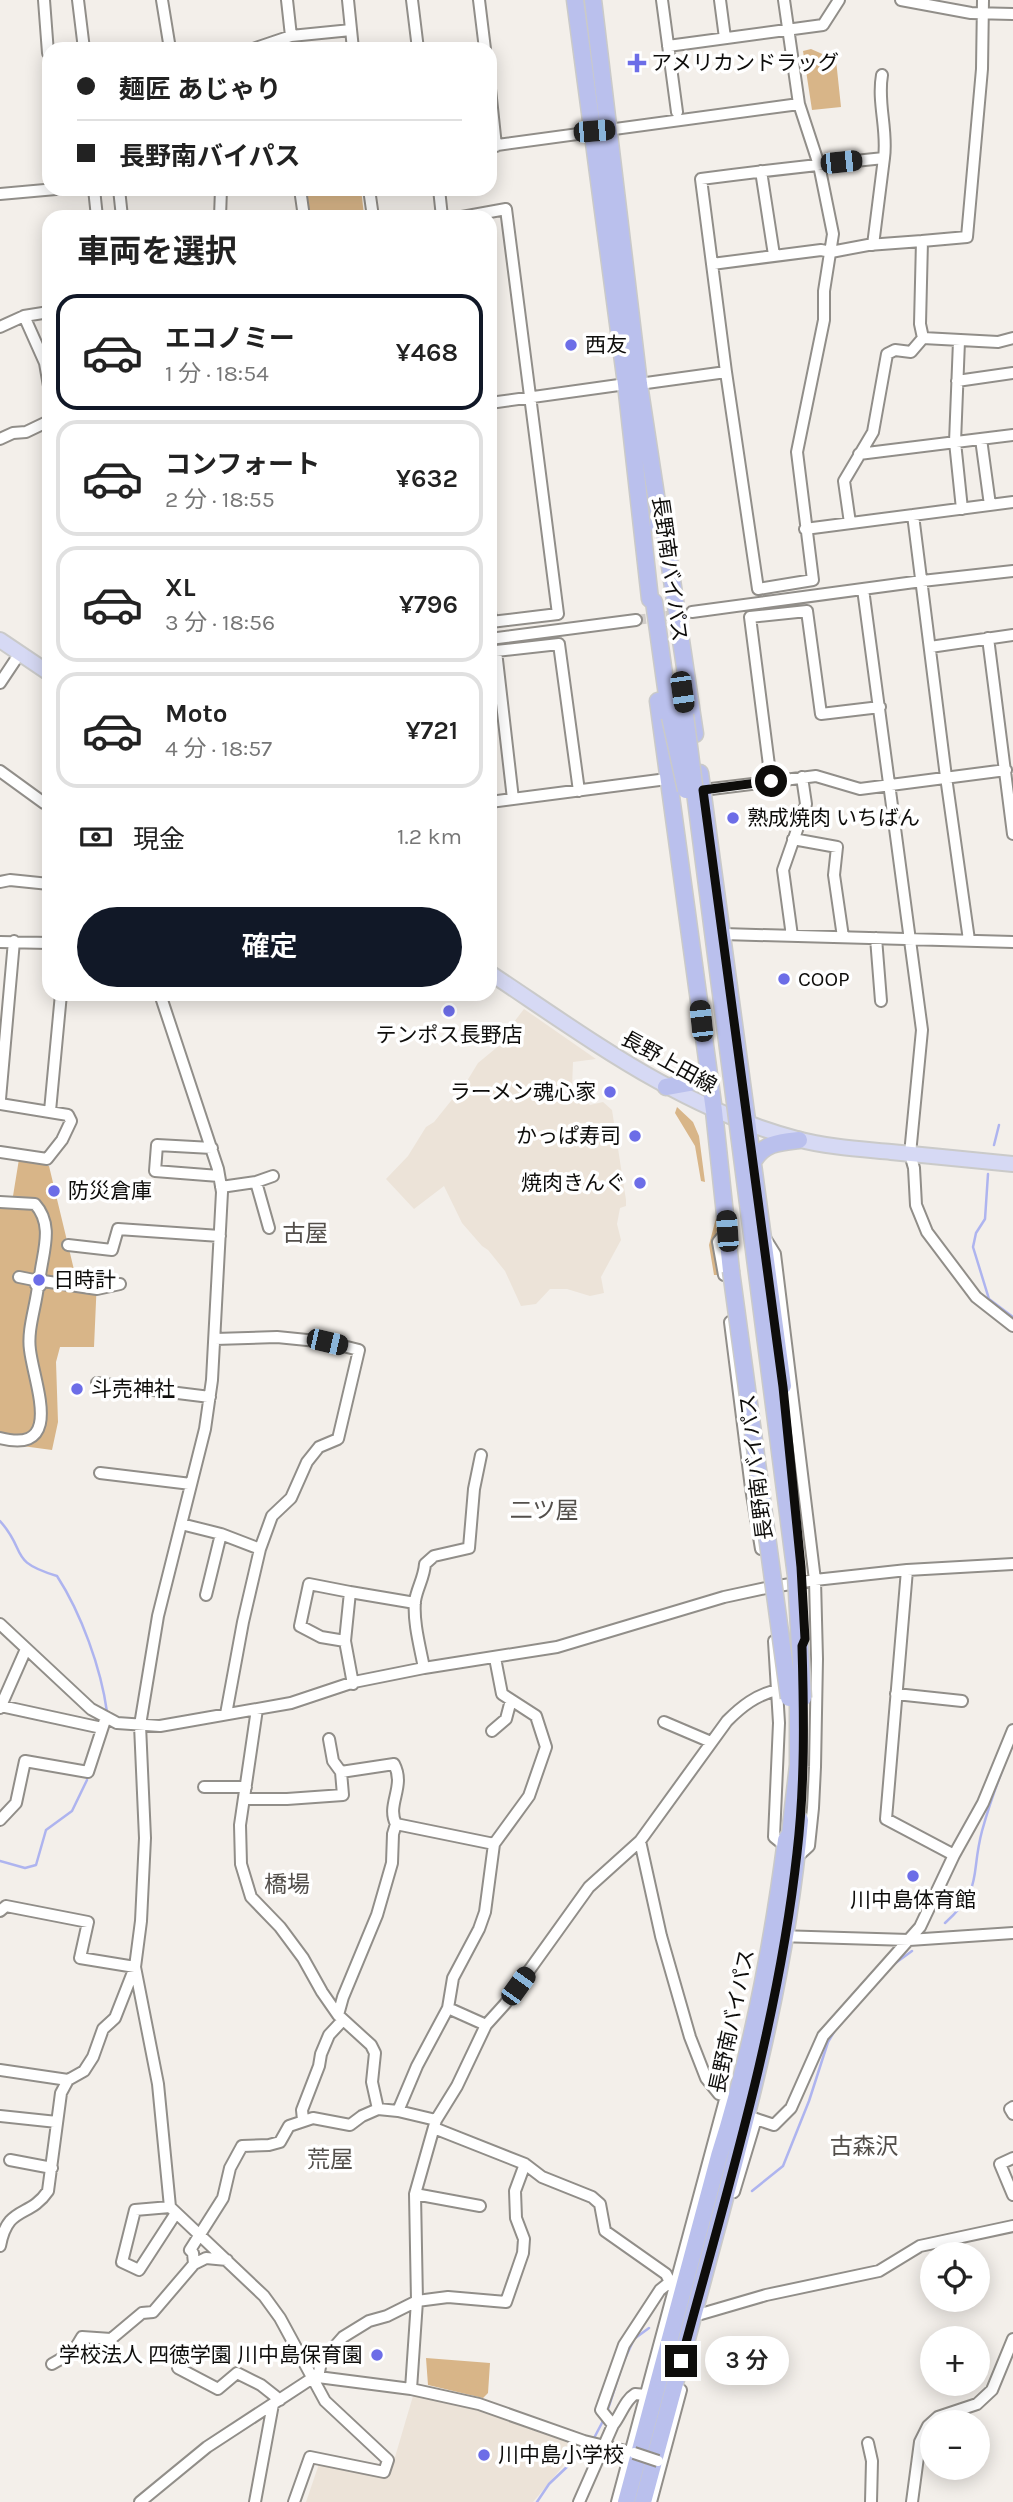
<!DOCTYPE html>
<html lang="ja">
<meta charset="utf-8">
<style>
:root{--surface:#fff;--page:#f6f6f6;--text:#222;--muted:#767676;--line:#e0e0e0;--accent:#111827}
body{margin:0;font-family:Karla,"Noto Sans JP",sans-serif;background:var(--page);color:var(--text);height:100vh;display:flex;flex-direction:column;font-size:26px;white-space:nowrap}
*{box-sizing:border-box;margin:0}
p{font-size:23px;color:var(--muted)}
.icon{flex:none;width:38px;height:38px;fill:none;stroke:currentColor;stroke-width:2;stroke-linecap:round;stroke-linejoin:round}
.map{position:relative;flex:1;overflow:hidden}
.side{position:absolute;left:42px;top:210px;width:455px;height:791px;display:flex;flex-direction:column;background:var(--surface);border-radius:21px;box-shadow:0 4px 18px #0003}
.side>*{flex:none}
.guide{position:absolute;left:42px;top:42px;width:455px;height:154px;border-radius:21px;box-shadow:0 4px 18px #0003;display:grid;align-content:center;height:154px;padding:0 35px;background:var(--surface)}
.fabs{position:absolute;left:920px;top:2242px;display:grid;gap:14px}
.fabs a{display:grid;place-items:center;width:70px;height:70px;border-radius:50%;background:var(--surface);box-shadow:0 4px 18px #0003;font-size:35px}
.end{position:absolute;width:32px;height:32px;margin:-16px;border:9px solid #0e0d0b;background:#fff;box-shadow:0 0 0 4px #fff}
.from{border-radius:50%}
.bubble{position:absolute;height:49px;border-radius:24px;background:var(--surface);box-shadow:0 4px 18px #0003;font-size:23px;font-weight:600;line-height:49px;text-align:center}
.car{position:absolute;width:21px;height:42px;margin:-21px -10px;border-radius:9px;box-shadow:0 0 5px 2px #0007;background:linear-gradient(#222 24%,#8ab4d8 0 40%,#222 0 76%,#8ab4d8 0 86%,#222 0)}
.guide b{display:flex;align-items:center;gap:24px;height:66px;font-size:26px}
.guide b+b{border-top:2px solid var(--line)}
.guide i{width:18px;height:18px;background:var(--text)}
ul{padding:0;list-style:none}
li{display:flex;align-items:center;gap:21px;height:116px;margin:0 14px 10px;padding:0 21px;border:4px solid var(--line);border-radius:21px}
li div{flex:1}
li b{display:block;font-size:26px}
li em{font-style:normal;font-weight:600}
li.current{border-color:var(--accent)}
li>.icon{width:63px;height:63px;stroke-width:1.5}
h2{padding:0 35px;font-size:32px;line-height:84px}
.pay{display:flex;align-items:center;gap:18px;height:77px;padding:0 35px;font-size:26px}
.pay p{margin-inline-start:auto}
.button{display:flex;gap:14px;margin-top:auto;padding:14px 35px}
.button a{flex:1;height:80px;border-radius:42px;background:var(--accent);color:#fff;font-size:28px;font-weight:600;line-height:80px;text-align:center}
.map>svg:first-child{display:block}
.built{fill:#ece3d8}
.green{fill:#d8b588}
.lines{fill:none;stroke-linecap:round;stroke-linejoin:round}
.stream{stroke:#aeb4ef;stroke-width:2.5}
.minor-tunnel{stroke:#d1cdc9;stroke-width:10;stroke-dasharray:10 5;stroke-linecap:butt}
.minor-casing{stroke:#918e89;stroke-width:14}
.major-casing{stroke:#cacac9;stroke-width:18}
.highway-casing{stroke:#cacac9;stroke-width:19}
.minor{stroke:#fff;stroke-width:10}
.major{stroke:#d6d9f4;stroke-width:14}
.highway{stroke:#bac0ed;stroke-width:16}
.minor-bridge-casing{stroke:#918e89;stroke-width:14;stroke-linecap:butt}
.highway-bridge-casing{stroke:#cacac9;stroke-width:19;stroke-linecap:butt}
.minor-bridge{stroke:#fff;stroke-width:10}
.highway-bridge{stroke:#bac0ed;stroke-width:16}
.route{stroke:#0e0d0b;stroke-width:9}
.poi-dot{fill:#6c6de7;stroke:#fff;stroke-width:2.5}
.labels{text-anchor:middle;stroke-width:7;stroke-linejoin:round;paint-order:stroke}
.poi-label{font-size:21px;fill:#0e0d0b;stroke:#fff;text-anchor:start}
.street-label{font-size:21px;fill:#0e0d0b;stroke:#fff}
.neighbourhood-label{font-size:23px;fill:#534f4b;stroke:#fff}
</style>
<div class="map">
<svg width="1013" height="2502" viewBox="0 0 1013 2502">
<rect width="100%" height="100%" fill="#f3efea"/>
<path class="built" d="M524,1009L596,1059L573,1062L572,1088L590,1105L603,1102L612,1110L626,1200V1206L620,1208L617,1224L621,1240L601,1277L604,1293L590,1296L567,1289H550L536,1304L521,1306L505,1271L488,1250L482,1246L462,1223L444,1186L414,1209L386,1179L408,1156L426,1127L434,1122L467,1081L478,1063L501,1044V1039Z
M413,2396L481,2407L530,2423L580,2446L533,2502H306L319,2464L390,2474Z"/>
<path class="green" d="M811,49L836,60L841,107L812,110L803,51Z
M305,189H361L364,215L309,217Z
M677,1107L693,1122L699,1136L705,1182L701,1181L695,1146L675,1113Z
M19,1159L49,1166L76,1278L97,1279L94,1347H60L56,1362L58,1422L52,1450L0,1443V1197L13,1196Z
M722,1217L713,1242L721,1275H714L709,1245L716,1218Z
M426,2358L490,2363L488,2393L483,2398L428,2385Z"/>
<g class="lines">
<path class="stream" d="M994,1145L999,1125
M988,1174L985,1219L976,1233L973,1247L989,1299L1013,1317
M0,1521C28,1552 7,1561 57,1576C81,1613 101,1668 107,1712
M0,1861L25,1868L36,1865L46,1830L72,1811L87,1780
M945,1923C984,1888 970,1876 982,1831C990,1802 1001,1772 1013,1744
M890,1967L912,1951
M752,2191L783,2166L809,2101L828,2042L837,2027
M607,2412L623,2363L634,2339L649,2328
M593,2440L604,2419
M537,2502L549,2484L589,2446"/>
<path class="minor-tunnel" d="M636,620L682,614"/>
<defs>
<path id="minor" d="M44,0L48,53
M78,0L84,49
M162,0L170,49
M287,0L291,36
M348,0L353,49
M412,0L418,49
M479,0L485,49
M662,0L677,112
M720,0L725,38
M784,0L799,104L819,165L833,234L824,291V320L797,452L813,580L758,589L726,372L701,179C762,171 823,164 884,158C888,130 877,103 882,75
M901,0L971,13L1013,14
M668,46L823,25L839,0
M253,49L291,36L351,30
M490,89L496,146
M490,146L799,104
M761,171L774,255
M94,189L97,217
M119,189L122,217
M300,189L304,217
M369,189L373,217
M439,189L442,217
M0,194L56,189
M220,217L221,189
M462,217L506,209L558,614L491,622L490,611
M922,241L967,237L982,69L983,0
M873,245L884,158
M712,264L821,250L831,252L868,245L922,241L920,324L923,338
M24,316L45,363L49,386
M0,327L24,316L49,312
M959,341L955,442L962,509
M957,381L1013,373
M639,384L726,372
M490,403L626,384
M0,439L13,433L26,432L49,421
M981,439L990,505
M859,454L1013,435
M913,515L946,777L969,940
M850,523L844,481L873,432L887,354L895,350L911,352L923,338L998,342L1013,338
M805,529L1013,502
M863,589L922,1030L910,1154L914,1168L916,1205L927,1232L976,1297L1013,1326
M692,612L922,581L1013,571
M988,638L1013,834
M490,639L636,620
M930,647L1013,635
M0,683L20,653
M0,771L44,803L49,805
M771,781L750,617L807,611L821,714L880,707
M703,790L816,776L860,789L1006,770
M513,799L496,651L559,644L579,791
M490,802L667,779
M793,839L837,847L834,875L843,937
M0,882L10,880L49,884
M723,934L1013,942
M792,936L783,870L806,804L802,777
M876,938L881,1001
M0,942L49,943
M160,994L218,1169L222,1192L212,1380L205,1429L158,1616L140,1725L145,1838L141,1921L135,1967L158,2084L170,2207L264,2296L280,2318L325,2401L388,2460L384,2472L310,2457L294,2502
M0,1099L14,941
M0,1104L68,1115L71,1121L62,1140L47,1159L0,1152
M50,1111L61,994
M212,1148L157,1145L155,1171L219,1176
M256,1182L273,1176
M221,1187L256,1182L269,1228
M0,1202L35,1204C54,1225 43,1251 40,1276L43,1281L40,1286L36,1285L34,1280L40,1276
M765,1238L775,1254L815,1580L817,1659L815,1767L813,1808L809,1846L797,1857
M68,1245L112,1250L118,1229L220,1236
M724,1275L718,1242L727,1231
M19,1277L34,1280
M43,1281L97,1289L120,1284
M730,1322L751,1488L761,1549
M215,1339L277,1337L327,1342L359,1350L338,1439L319,1447L307,1462L291,1498L272,1516L260,1549L243,1622L226,1714
M97,1383L210,1397
M0,1438C65,1455 34,1384 30,1350C27,1330 36,1306 38,1286
M100,1473L191,1484
M181,1524L221,1534L260,1549
M350,1592L415,1603
M206,1595L221,1534
M0,1624L91,1709L117,1723L160,1726L291,1703L354,1682L424,1668L557,1647L724,1597L766,1588L815,1580L907,1570L1013,1564
M345,1641L321,1637L300,1626L309,1584L350,1592L345,1641L353,1684
M774,1641L779,1723L774,1837L785,1846
M424,1668C420,1647 413,1622 415,1601C417,1588 424,1578 425,1564L434,1556L469,1548L474,1489L481,1455
M896,1694L962,1701
M1,1706L102,1728
M0,1708L26,1649
M257,1709L240,1825L241,1864L251,1897L280,1927L303,1958L322,1992L338,2015L371,2045L375,2053L372,2082L378,2109L398,2111L436,2120
M664,1722L711,1742
M492,1731L506,1719L511,1700
M329,1739L333,1761L341,1772
M204,1787H246
M245,1799H287L343,1795L341,1772L394,1764C406,1787 386,1804 396,1824L393,1834L392,1863L377,1915L343,1997L338,2015
M0,1820L16,1803L25,1761L88,1772L106,1717
M396,1824L494,1844L485,1912L479,1929L453,1978L448,2008L486,2025
M640,1841L661,1936L690,2037L706,2078L719,2094L731,2098
M494,1844L529,1796L546,1747L536,1716L502,1694L495,1658
M954,1855L983,1803L1013,1730
M0,1911L6,1906L88,1922L80,1958L135,1967L115,2018L103,2029L93,2057L84,2071L68,2080L61,2093L48,2191C29,2219 8,2204 0,2246
M778,1936L909,1940L1013,1933
M0,2070L68,2080
M1013,2107L1010,2109L1013,2114
M398,2111L417,2066L448,2008
M0,2116L57,2122
M756,2119L774,2125L791,2108L823,2036L920,1927L954,1855L886,1819L907,1570
M303,2120L302,2110L319,2066L321,2054L329,2035L343,2020
M434,2128L525,2164L542,2177L592,2197L600,2204L605,2231L666,2274L670,2282
M1013,2158L1000,2164L1013,2195
M10,2160L52,2168
M734,2192L756,2119L750,2117
M415,2194L480,2206
M170,2207L135,2210L122,2262L139,2270L176,2213
M194,2264L193,2253L190,2250L223,2198L230,2168L242,2146L269,2145L280,2142L289,2126L313,2118L350,2125L362,2116L378,2109
M701,2314L766,2295L879,2271L920,2246L1013,2226
M52,2364L73,2352L82,2337L111,2339L142,2313L153,2312L194,2264L206,2258L227,2260
M178,2368L218,2389L237,2373L261,2385L280,2400
M318,2377L321,2362L343,2337L369,2321L387,2316L417,2301L448,2297L506,2302L523,2253L524,2239L516,2218L515,2191L525,2164
M411,2389L417,2301L415,2194L436,2120L457,2086L486,2025L505,2004L589,1887L640,1841L727,1721C742,1706 756,1695 777,1690
M613,2425L601,2410L624,2345L660,2290L670,2282L675,2283
M868,2443L872,2461L871,2502
M140,2502L207,2447L311,2379L318,2377L411,2389L479,2404L584,2441L634,2453
M255,2502L273,2404
M579,2502L613,2425C621,2415 625,2400 635,2394L646,2395
M617,2502L726,2096
M651,2502L681,2390
M912,2502L920,2442L928,2426L938,2417L977,2404L992,2390L1013,2339"/>
<path id="major" d="M0,640L49,673
M490,973C588,1038 682,1109 797,1139C827,1147 860,1149 891,1152C932,1156 972,1160 1013,1164"/>
<path id="highway" d="M575,0L626,384L650,599L654,602L670,717
M593,0L639,384L659,515L658,526
M659,515L663,520L695,734
M658,701L714,1111L731,1271
M700,773L783,1386
M666,1087L694,1082L707,1068
M753,1162C763,1143 780,1142 799,1140
M626,2502L719,2156C752,2053 772,1947 786,1840L790,1834L798,1765V1698
M643,2502C667,2413 691,2324 715,2235C752,2099 788,1961 800,1820"/>
</defs>
<use href="#minor" class="minor-casing"/>
<use href="#major" class="major-casing"/>
<use href="#highway" class="highway-casing"/>
<use href="#minor" class="minor"/>
<use href="#major" class="major"/>
<use href="#highway" class="highway"/>
<defs>
<path id="minor-bridge" d="M634,2453L658,2461"/>
<path id="highway-bridge" d="M685,715L796,1576L803,1698
M670,717L686,790
M731,1271L789,1698"/>
</defs>
<use href="#minor-bridge" class="minor-bridge-casing"/>
<use href="#highway-bridge" class="highway-bridge-casing"/>
<use href="#minor-bridge" class="minor-bridge"/>
<use href="#highway-bridge" class="highway-bridge"/>
</g>
<g class="lines">
<path class="route" d="M681,2361C726,2194 778,2026 797,1853C805,1785 804,1716 802,1646L805,1639L801,1567L783,1387L703,790L771,781"/>
</g>
<g class="poi-dot">
<path d="M633.5 52.5h7v7h7v7h-7v7h-7v-7h-7v-7h7z"/>
<circle cx="571" cy="345" r="7"/>
<circle cx="733" cy="818" r="7"/>
<circle cx="784" cy="979" r="7"/>
<circle cx="449" cy="1011" r="7"/>
<circle cx="610" cy="1092" r="7"/>
<circle cx="635" cy="1136" r="7"/>
<circle cx="640" cy="1183" r="7"/>
<circle cx="54" cy="1191" r="7"/>
<circle cx="39" cy="1280" r="7"/>
<circle cx="77" cy="1389" r="7"/>
<circle cx="913" cy="1876" r="7"/>
<circle cx="377" cy="2355" r="7"/>
<circle cx="484" cy="2455" r="7"/>
</g>
<g class="labels">
<g class="poi-label">
<text x="651" y="70">アメリカンドラッグ</text>
<text x="585" y="352">西友</text>
<text x="747" y="825">熟成焼肉 いちばん</text>
<text x="798" y="986">COOP</text>
<text x="449" y="1042" text-anchor="middle">テンポス長野店</text>
<text x="596" y="1099" text-anchor="end">ラーメン魂心家</text>
<text x="621" y="1143" text-anchor="end">かっぱ寿司</text>
<text x="626" y="1190" text-anchor="end">焼肉きんぐ</text>
<text x="68" y="1198">防災倉庫</text>
<text x="53" y="1287">日時計</text>
<text x="91" y="1396">斗売神社</text>
<text x="913" y="1907" text-anchor="middle">川中島体育館</text>
<text x="363" y="2362" text-anchor="end">学校法人 四徳学園 川中島保育園</text>
<text x="498" y="2462">川中島小学校</text>
</g>
<g class="street-label">
<text transform="translate(670 569) rotate(82)" y="7">長野南バイパス</text>
<text transform="translate(669 1062) rotate(29)" y="7">長野上田線</text>
<text transform="translate(756 1467) rotate(-97)" y="7">長野南バイパス</text>
<text transform="translate(732 2021) rotate(-78)" y="7">長野南バイパス</text>
</g>
<g class="neighbourhood-label">
<text x="305" y="1241">古屋</text>
<text x="544" y="1518">二ツ屋</text>
<text x="287" y="1892">橋場</text>
<text x="864" y="2154">古森沢</text>
<text x="330" y="2167">荒屋</text>
</g>
</g>
</svg>
<div class="fabs">
<a><svg class="icon" aria-label="locate" viewBox="0 0 24 24"><circle cx="12" cy="12" r="6"/><path d="M12 2v4M12 18v4M2 12h4M18 12h4"/></svg></a>
<a>+</a>
<a>−</a>
</div>
<i class="end from" style="left:771px;top:781px"></i>
<i class="end" style="left:681px;top:2361px"></i>
<div class="bubble" style="left:705px;top:2336px;width:84px">3 分</div>
<i class="car" style="left:594px;top:131px;rotate:85deg"></i>
<i class="car" style="left:841px;top:162px;rotate:84deg"></i>
<i class="car" style="left:682px;top:692px;rotate:172deg"></i>
<i class="car" style="left:701px;top:1021px;rotate:354deg"></i>
<i class="car" style="left:727px;top:1231px;rotate:356deg"></i>
<i class="car" style="left:327px;top:1342px;rotate:103deg"></i>
<i class="car" style="left:518px;top:1986px;rotate:36deg"></i>
<div class="guide">
<b><i class="from"></i>麺匠 あじゃり</b>
<b><i></i>長野南バイパス</b>
</div>
<section class="side">
<h2>車両を選択</h2>
<ul>
<li class="current"><svg class="icon" aria-label="car" viewBox="0 0 24 24"><path d="M5 17H2v-5l4-1 3-4h7l3 4 3 1v5h-3M9 17h6M6 11h13"/><circle cx="7" cy="17" r="2"/><circle cx="17" cy="17" r="2"/></svg><div><b>エコノミー</b><p>1 分 · 18:54</p></div><em>¥468</em></li>
<li><svg class="icon" aria-label="car" viewBox="0 0 24 24"><path d="M5 17H2v-5l4-1 3-4h7l3 4 3 1v5h-3M9 17h6M6 11h13"/><circle cx="7" cy="17" r="2"/><circle cx="17" cy="17" r="2"/></svg><div><b>コンフォート</b><p>2 分 · 18:55</p></div><em>¥632</em></li>
<li><svg class="icon" aria-label="car" viewBox="0 0 24 24"><path d="M5 17H2v-5l4-1 3-4h7l3 4 3 1v5h-3M9 17h6M6 11h13"/><circle cx="7" cy="17" r="2"/><circle cx="17" cy="17" r="2"/></svg><div><b>XL</b><p>3 分 · 18:56</p></div><em>¥796</em></li>
<li><svg class="icon" aria-label="car" viewBox="0 0 24 24"><path d="M5 17H2v-5l4-1 3-4h7l3 4 3 1v5h-3M9 17h6M6 11h13"/><circle cx="7" cy="17" r="2"/><circle cx="17" cy="17" r="2"/></svg><div><b>Moto</b><p>4 分 · 18:57</p></div><em>¥721</em></li>
</ul>
<div class="pay"><svg class="icon" aria-label="cash" viewBox="0 0 24 24"><path d="M3 7h18v10H3z"/><circle cx="12" cy="12" r="2"/></svg>現金<p>1.2 km</p></div>
<div class="button"><a>確定</a></div>
</section>
</div>
